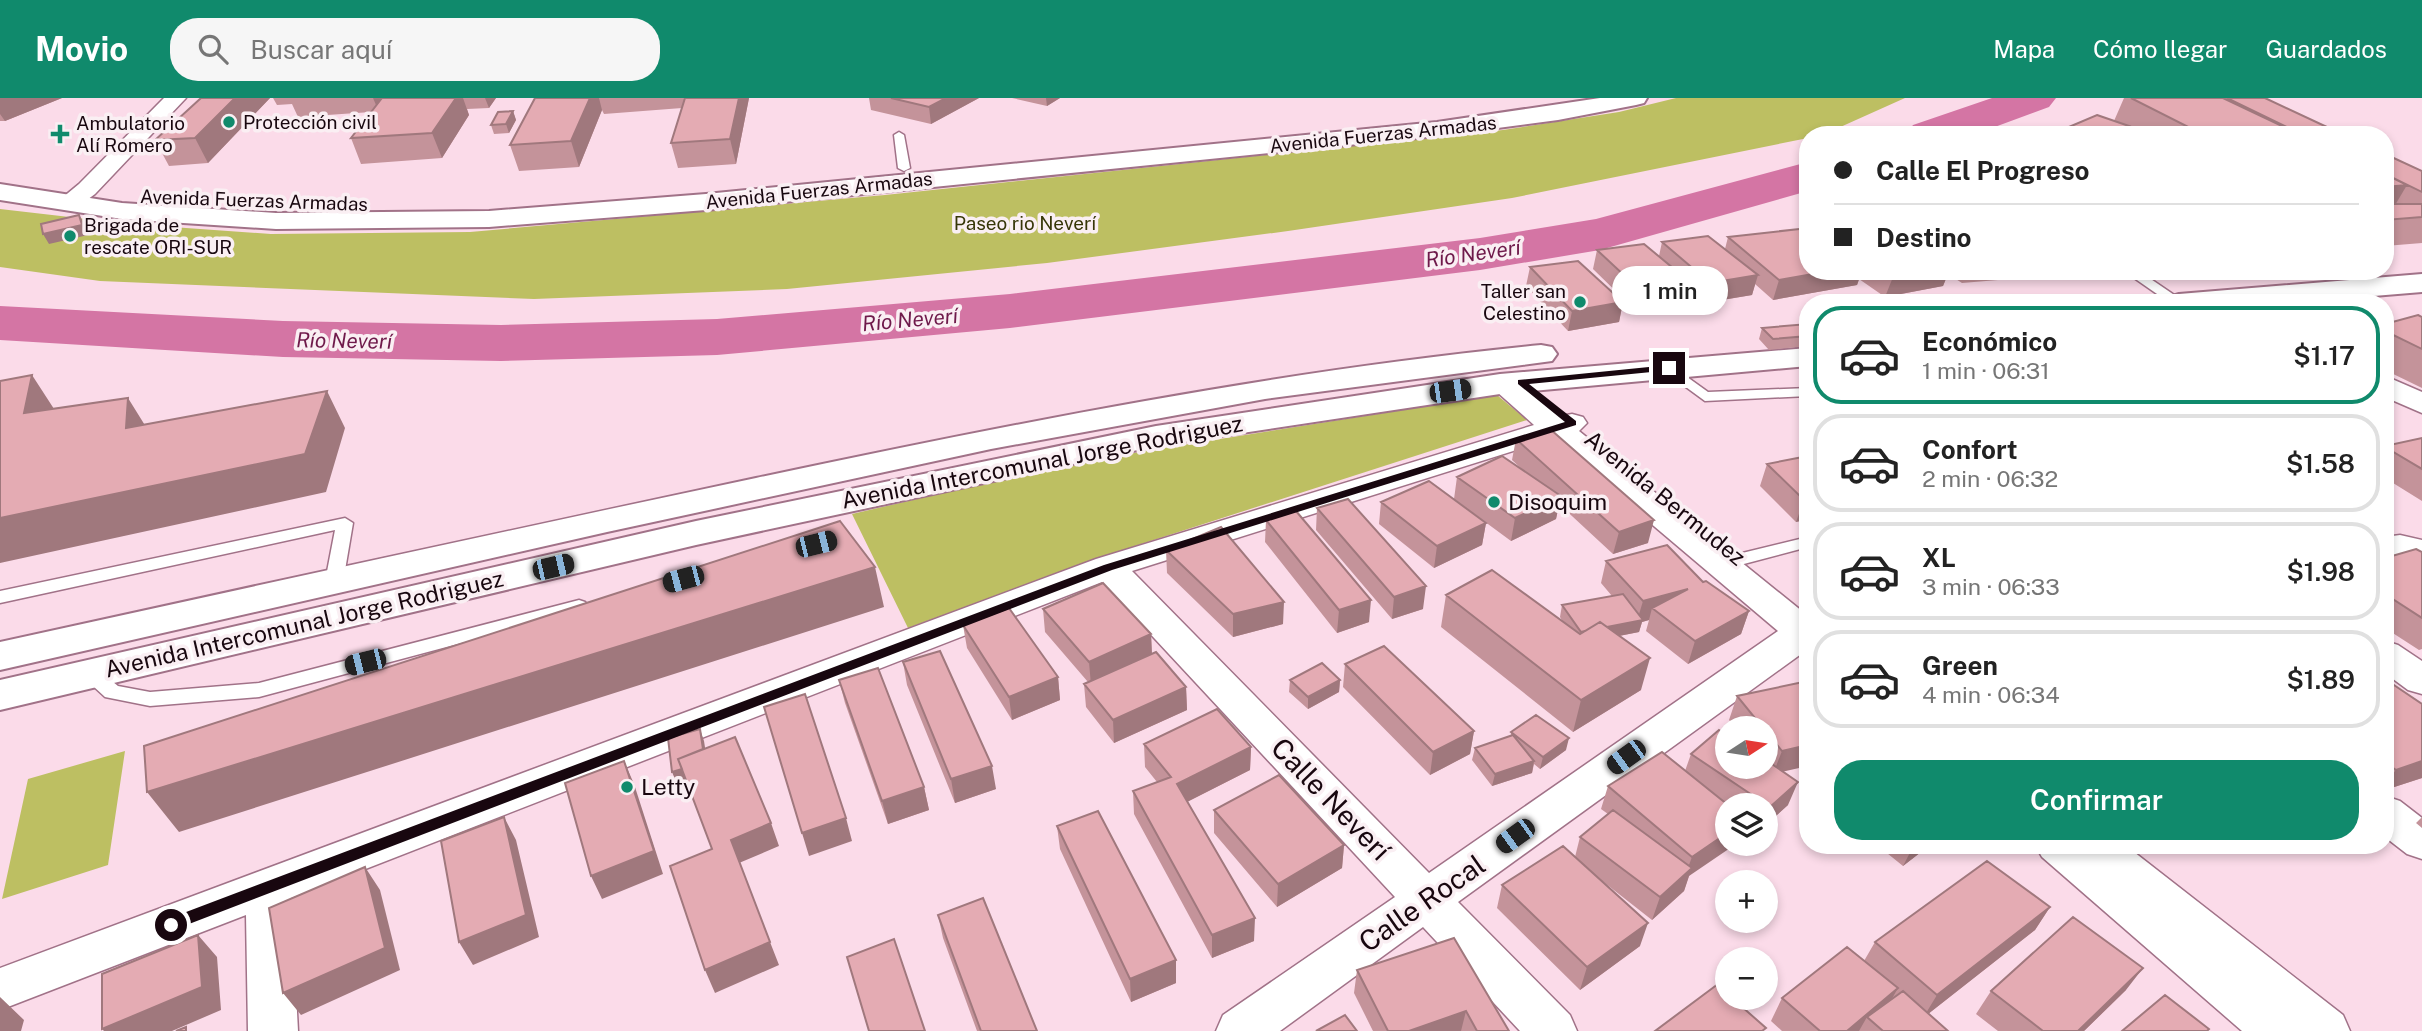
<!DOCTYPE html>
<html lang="es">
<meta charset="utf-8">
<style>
:root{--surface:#fff;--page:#f6f6f6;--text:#222;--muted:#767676;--line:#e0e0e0;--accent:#108a6c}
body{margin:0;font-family:"Public Sans",sans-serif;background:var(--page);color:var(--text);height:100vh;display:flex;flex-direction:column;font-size:26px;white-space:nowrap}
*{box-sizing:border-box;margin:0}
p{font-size:23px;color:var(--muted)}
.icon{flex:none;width:38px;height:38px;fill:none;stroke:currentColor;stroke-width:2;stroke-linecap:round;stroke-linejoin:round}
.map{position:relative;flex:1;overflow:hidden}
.details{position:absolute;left:1799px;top:196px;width:595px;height:560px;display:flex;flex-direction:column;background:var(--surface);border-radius:28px;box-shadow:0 4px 10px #0003}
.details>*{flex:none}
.guide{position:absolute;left:1799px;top:28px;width:595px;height:154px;border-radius:28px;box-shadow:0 4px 10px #0003;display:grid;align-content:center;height:154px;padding:0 35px;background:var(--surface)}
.needle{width:46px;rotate:78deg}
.buttons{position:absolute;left:1715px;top:618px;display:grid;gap:14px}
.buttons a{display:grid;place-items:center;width:63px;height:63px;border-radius:50%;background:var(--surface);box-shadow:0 4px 10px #0003;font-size:35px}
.end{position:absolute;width:32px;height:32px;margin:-16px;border:9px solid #18070f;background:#fff;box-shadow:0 0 0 4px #fff}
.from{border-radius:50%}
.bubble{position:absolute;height:49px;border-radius:24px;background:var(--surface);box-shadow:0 4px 10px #0003;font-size:23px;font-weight:600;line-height:49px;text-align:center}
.car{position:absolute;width:21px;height:42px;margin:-21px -10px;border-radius:9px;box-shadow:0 0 5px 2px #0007;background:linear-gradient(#222 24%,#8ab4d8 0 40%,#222 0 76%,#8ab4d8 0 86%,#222 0)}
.guide b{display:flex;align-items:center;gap:24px;height:66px;font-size:26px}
.guide b+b{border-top:2px solid var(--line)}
.guide i{width:18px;height:18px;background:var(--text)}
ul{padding:12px 0 0;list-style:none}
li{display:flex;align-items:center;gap:21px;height:98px;margin:0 14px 10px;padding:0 21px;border:4px solid var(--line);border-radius:28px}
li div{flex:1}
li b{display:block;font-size:26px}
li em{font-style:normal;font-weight:600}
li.active{border-color:var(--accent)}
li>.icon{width:63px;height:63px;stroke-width:1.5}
.cta{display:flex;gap:14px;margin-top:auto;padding:14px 35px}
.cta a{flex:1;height:80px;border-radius:28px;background:var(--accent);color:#fff;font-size:28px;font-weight:600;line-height:80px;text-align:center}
header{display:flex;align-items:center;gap:42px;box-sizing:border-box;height:98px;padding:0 35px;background:var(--accent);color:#fff}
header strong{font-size:33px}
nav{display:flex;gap:38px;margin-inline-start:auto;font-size:24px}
.search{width:490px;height:63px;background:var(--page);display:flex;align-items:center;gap:18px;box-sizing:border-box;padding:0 24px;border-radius:28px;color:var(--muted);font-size:26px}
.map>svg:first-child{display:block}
.green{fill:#bdbf62}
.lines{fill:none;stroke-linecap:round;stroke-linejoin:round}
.river{fill:#d475a4;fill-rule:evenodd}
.lane-casing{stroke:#a17288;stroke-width:3}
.street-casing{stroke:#a17288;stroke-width:3}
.secondary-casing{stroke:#a17288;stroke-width:4}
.lane{fill:#fff;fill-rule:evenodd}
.street{fill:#fff;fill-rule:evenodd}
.secondary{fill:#fff;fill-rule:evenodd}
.wall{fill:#c4939a}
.shaded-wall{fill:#a0787d}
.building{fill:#e4abb3;stroke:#a0787d;stroke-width:2}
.route{fill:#18070f}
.poi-dot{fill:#108a6c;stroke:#faeff3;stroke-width:2.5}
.labels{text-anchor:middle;stroke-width:7;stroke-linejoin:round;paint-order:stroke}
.far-poi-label{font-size:19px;fill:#18070f;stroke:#faeff3;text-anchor:start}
.far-street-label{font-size:19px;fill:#18070f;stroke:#faeff3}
.far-park-label{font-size:19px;fill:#363608;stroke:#faeff3}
.far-water-label{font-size:21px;font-style:italic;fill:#6f1a4b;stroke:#faeff3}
.street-label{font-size:23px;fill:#18070f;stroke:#faeff3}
.poi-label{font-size:23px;fill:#18070f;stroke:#faeff3;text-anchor:start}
.near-street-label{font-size:28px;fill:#18070f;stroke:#faeff3}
</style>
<header>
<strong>Movio</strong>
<div class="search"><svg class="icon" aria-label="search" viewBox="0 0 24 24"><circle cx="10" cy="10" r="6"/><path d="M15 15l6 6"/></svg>Buscar aquí</div>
<nav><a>Mapa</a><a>Cómo llegar</a><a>Guardados</a></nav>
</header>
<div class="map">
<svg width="2422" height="933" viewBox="0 0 2422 933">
<rect width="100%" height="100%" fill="#fbdbe9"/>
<path class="green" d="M1676,0H1905L1827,35L1808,37V40L1512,100L1288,133L1047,165L787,191L534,201L100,183L0,169V111L130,126L271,136L470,134L885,97L1503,32L1619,14Z
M1497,297L1527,322L1104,458L908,530L852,416L1030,375L1144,353Z
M125,653L108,767L2,801L28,681Z"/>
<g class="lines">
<path class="river" d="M1992,0H2056L2049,9L1973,37H1906L1913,27Z
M1808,64V93L1600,152L1480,172L1010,230L717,257L501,263L283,259L0,242V208L283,223L501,227L717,221L1010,196L1480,140L1596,121Z"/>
<defs>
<path id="lane" d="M899,34L904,37L910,70L904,73L898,70L894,37Z
M2124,173H2139L2186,205H2170Z
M1669,266L1708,294L1808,290V298L1705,303L1664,273L1662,270Z
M345,420L353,425L343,484L334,490L325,484L335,432L0,505V493Z
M1808,439V449L1740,467L1731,461L1734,457Z
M579,502L585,504L588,508L585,512L259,599L150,608L105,599L80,576L83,571H97L118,588L150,594L259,585Z"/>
<path id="street" d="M164,0H186L95,96L76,110H60L56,105L79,86Z
M1503,277L1513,280L1561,318L1572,316L1583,319L1587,325L1579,333L1808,518V551L1458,804L1570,917L1577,933H1520L1423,829L1280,933H1216L1223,917L1395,799L1102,484L291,800L298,933H248L246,817L0,912V870L1096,461L1534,327L1488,286L1493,280ZM1551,341L1778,533L1429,775L1132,473Z
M2385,278L2422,294V315L2385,299Z
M2400,437L2422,442V465L2404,460L2385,461V439Z
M2385,543L2398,547L2422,563V596L2408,592L2385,575Z
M2385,698L2400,703L2422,720V761L2407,756L2385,739Z
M2035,747H2125L2343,917L2350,933H2242L2042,759Z"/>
<path id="secondary" d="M1600,0H1647L1644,5L1636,7L1558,22L1437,38L706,112L489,129L276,131L122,121L0,102V86L122,105L276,115L489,113L706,96L1437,24Z
M2422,176V194L2289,205H2164L2169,199L2179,196Z
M1541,247L1552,249L1557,256L1552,263L1265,301L991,351L607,434L0,572V544C252,489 503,433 756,380C1016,325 1276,273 1541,247Z
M1808,250V268L1500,296L1156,348L696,447L0,612V582L696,423L1156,328L1500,276Z"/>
</defs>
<use href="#lane" class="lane-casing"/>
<use href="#street" class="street-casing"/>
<use href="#secondary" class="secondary-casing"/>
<use href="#lane" class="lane"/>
<use href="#street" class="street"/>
<use href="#secondary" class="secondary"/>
</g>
<path class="wall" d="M0,0H62L5,23H0Z
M201,0H270L208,65L169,68L155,42Z
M273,0H496L489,10L467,11L469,17L442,60L361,66L351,40L371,14L298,19L292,6L277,7Z
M535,0H749L736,66L678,70L671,45L682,10L604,16L602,12L579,69L519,73L510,47Z
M869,0H979L931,26L871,12Z
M1012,0H1060L1047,8Z
M2124,0H2265L2344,37H2130L2126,35L2114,23Z
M513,13L516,22L509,35L494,36L491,27Z
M2385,56L2422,73V145L2385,148Z
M1728,139L1808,173H2083L2082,175L1962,185L1948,176L1943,188L1885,199L1859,181L1857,187L1773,202L1755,186L1752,197L1704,205L1690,192L1686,205L1637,214L1593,171L1597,152L1659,158L1662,144L1725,151Z
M1530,169L1623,204L1619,224L1568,233L1526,188Z
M2422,219V290L2385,272V226Z
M1808,226V248L1769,252L1759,241L1762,230Z
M2422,340V403L2385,380V348Z
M1516,341L1648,445L1613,456L1559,406L1556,421L1511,443L1454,401L1457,379L1525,374L1512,362Z
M1808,358V421L1796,424L1760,388L1767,366Z
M1381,404L1486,425L1482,447L1434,470L1379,426Z
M1317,410L1423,511L1392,521L1316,432Z
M1266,422L1369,524L1337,535L1265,444Z
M1166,452L1283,526L1233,539L1167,475Z
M2422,454V551L2419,552L2385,530V460Z
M1606,463L1703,484L1749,513L1741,536L1688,566L1646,533L1649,522L1642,524L1639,534L1619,538L1641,592L1573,634L1441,529L1446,497L1563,524L1560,519L1562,507L1612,498L1601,485Z
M1043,511L1151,536L1152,556L1186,589L1187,612L1114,645L1086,609L1084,586L1088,584L1045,534Z
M963,527L1058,579L1060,602L1012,622L967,550Z
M903,564L996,691L955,705L907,587Z
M1345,566L1474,633L1470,656L1430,677L1343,589Z
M2385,581L2422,606V680L2385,692Z
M839,582L924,689L929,712L888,726L845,605Z
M1290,582H1340L1339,594L1308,611L1289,594Z
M1808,583L1783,674L1788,707L1766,727V707H1727L1689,778L1684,793L1652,822L1601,782L1640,848L1580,892L1497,810L1502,787L1575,759L1580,739L1608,716L1601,711L1608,688L1685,673L1691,656L1766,668V630H1736L1729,622L1737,598Z
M1511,634L1566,652L1540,671L1534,666L1532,675L1492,688L1472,662L1475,650L1511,638Z
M1144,646L1251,649L1250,672L1187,704L1254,843L1212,860L1134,716L1133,693L1157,684L1145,669Z
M1214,712L1344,747L1342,770L1277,809L1214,735Z
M2422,719V730L2416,725Z
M1057,728L1176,885L1131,904L1060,751Z
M1877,747H1930L1903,768Z
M2050,809L2035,832L1928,916L1948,933H1782L1771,923L1782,900L1864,863L1875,844Z
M938,817L1037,933H977L943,840Z
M1454,840L1509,933H1373L1354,895L1357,872Z
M2126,892L2084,933H1998L1976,916L1991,893Z"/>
<path class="shaded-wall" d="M0,0H62L5,23L0,16Z
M235,0H270L208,65L195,40Z
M373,0H390L379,14Z
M456,0H463L469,17L442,60L432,35Z
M485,0H496L489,10Z
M590,0H599L602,12L579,69L571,43Z
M739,0H749L736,66L730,41Z
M946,0H979L931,26L929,9Z
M1046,0H1060L1047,8Z
M513,13L516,22L509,35L506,26Z
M2129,28L2125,37H2112Z
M2407,87L2388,119L2385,120V89Z
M79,117L85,127L88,137L49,146L43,136Z
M1830,173H1862L1857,187L1773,202L1779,182Z
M1925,173H1949L1943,188L1885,199L1893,179Z
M1758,177L1752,197L1704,205L1710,185Z
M1691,185L1686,205L1637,214L1642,194Z
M1623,204L1619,224L1568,233L1572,213Z
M32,277L56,314L24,315Z
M327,293L345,330L326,394L0,465V420Z
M128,300L151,337L126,330Z
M1561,398L1556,421L1511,443L1515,420Z
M1808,401V421L1796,424L1804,402Z
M1654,422L1648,445L1613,456L1619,434Z
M1486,425L1482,447L1434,470L1437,448Z
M875,469L884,509L179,734L147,694Z
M1426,488L1423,511L1392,521L1394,499Z
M1688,491L1652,510L1649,522L1642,524L1639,534L1578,546L1581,534L1637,523L1643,503Z
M1371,502L1369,524L1337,535L1339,512Z
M1284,504L1283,526L1233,539V516Z
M1749,513L1741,536L1688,566L1695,543Z
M1151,536L1152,559L1091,587L1089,564Z
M1650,560L1641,592L1573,634L1581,602Z
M1058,579L1060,602L1012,622L1009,599Z
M1340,582L1339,594L1308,611V599Z
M1186,589L1187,612L1114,645L1113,622Z
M700,631L704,643L709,675L677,686L672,674Z
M1474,633L1470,656L1430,677L1433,654Z
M1569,640L1566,652L1540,671L1543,659Z
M1808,647V668L1773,676L1782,653Z
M1251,649L1250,672L1177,709V686Z
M624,663L634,686L663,776L602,801L591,778Z
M1534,663L1532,675L1492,688L1495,676Z
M2422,663V680L2385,692V685L2396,672Z
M992,668L996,691L955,705L951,681Z
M1798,684L1788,707L1766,727V719L1770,709Z
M924,689L929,712L888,726L882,703Z
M504,719L516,742L539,839L473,867L459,844Z
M846,720L852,743L809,758L802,735Z
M771,725L779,748L739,765L731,742Z
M1727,735V746H1736L1689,778L1684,793L1652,822L1660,799L1686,775L1692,759Z
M1344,747L1342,770L1277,809L1278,786Z
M1914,747H1930L1903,768Z
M365,769L380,792L400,872L301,917L283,895Z
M2050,809L2035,832L1923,920L1937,897Z
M1255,820L1254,843L1212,860V837Z
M1648,825L1640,848L1580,892L1587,869Z
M198,837L217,859L221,912L172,933H104L102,931Z
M770,844L779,867L715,895L705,872Z
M1176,862V885L1131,904L1130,881Z
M2143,870L2126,892L2084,933H2078Z
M1898,890L1885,913L1867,919L1859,933H1847Z
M0,899L24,922L21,933H0Z
M1466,913L1461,933H1409Z"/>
<path class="building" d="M201,0H235L195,40L155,42Z
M382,0H456L432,35L351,40Z
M535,0H590L571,43L510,47Z
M685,0H739L730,41L671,45Z
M891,0H946L929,9Z
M2131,0H2223L2301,37H2204Z
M2227,0H2265L2344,37H2303Z
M513,13L506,26L491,27L498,14Z
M2097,17L2129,28L2112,37H2050Z
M2385,56L2422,73V94L2385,76Z
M2385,76L2407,87L2385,89Z
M2385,106H2422V119L2385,122Z
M79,117L82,127L43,136L41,126Z
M1808,130V173H1830L1779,182L1728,139Z
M1708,138L1758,177L1710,185L1662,144Z
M1644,146L1691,185L1642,194L1597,152Z
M1578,163L1623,204L1572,213L1530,169Z
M1883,173H1925L1893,179Z
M2418,217L2422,219V251L2385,233V226Z
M1808,226V238L1773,241L1762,230Z
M32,277L24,315L128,300L126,330L327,293L305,356L0,420V283Z
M1550,331L1654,422L1619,434L1516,341Z
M2422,340V371L2385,349V348Z
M1502,358L1561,398L1515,420L1457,379Z
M1808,358V401L1804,402L1767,366Z
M1429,383L1486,425L1437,448L1381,404Z
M1348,401L1426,488L1394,499L1317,410Z
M1296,413L1371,502L1339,512L1266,422Z
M840,423L875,469L147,694L144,648Z
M1221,429L1284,504L1233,516L1166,452Z
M1667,447L1703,484L1706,483L1749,513L1695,543L1652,510L1688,491L1643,503L1606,463Z
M2416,451L2422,454V520L2385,496V460Z
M1492,472L1580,536L1600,524L1650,560L1581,602L1446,497Z
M1103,485L1151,536L1089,564L1043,511Z
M1623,496L1643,522L1607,529L1600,524L1585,533L1581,534L1562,507Z
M1009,510L1058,579L1009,599L963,527Z
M1384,548L1474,633L1433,654L1345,566Z
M940,553L992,668L951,681L903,564Z
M1156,554L1186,589L1113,622L1084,586Z
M1322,565L1340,582L1308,599L1290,582Z
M878,570L924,689L882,703L839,582Z
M2385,581L2422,606V663L2396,672L2385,664Z
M1808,583V647L1782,653L1766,633V630H1763L1737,598Z
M805,596L846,720L802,735L764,609Z
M1217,611L1251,649L1177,686L1255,820L1212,837L1133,693L1171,679L1144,646Z
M1536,617L1569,640L1543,659L1511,634Z
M700,631L703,651L678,661L682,671L672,674L668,640Z
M1719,632L1727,637V668H1766V662L1798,684L1770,709L1691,656Z
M1513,637L1534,663L1495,676L1475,650Z
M735,639L771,725L731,742L770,844L705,872L670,768L712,751L678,661Z
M1662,654L1728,707H1727V735L1692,759L1608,688Z
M624,663L654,753L591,778L565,685Z
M1279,677L1344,747L1278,786L1214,712Z
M1613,712L1692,770L1660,799L1580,739Z
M1098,713L1176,862L1130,881L1057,728Z
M504,719L526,817L459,844L441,743Z
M1563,748L1648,825L1587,869L1502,787Z
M1987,763L2050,809L1937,897L1875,844Z
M365,769L385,850L283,895L269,810Z
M983,800L1037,933H981L938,817Z
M2073,819L2143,870L2078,933H2043L1991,893Z
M198,837L202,889L102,931V876Z
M1454,840L1509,933H1477L1466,913L1409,933H1388L1357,872Z
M894,841L925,933H869L847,859Z
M1847,849L1898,890L1847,933H1820L1782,900Z
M1718,886L1727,895V900H1732L1766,930L1762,933H1655Z
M1903,893L1948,933H1883L1867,919Z
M2165,897L2209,931L2207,933H2122Z
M1345,917L1357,933H1316Z
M186,929V933H176Z"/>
<path class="route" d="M1669,267L1672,268V272L1529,286L1576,323V327L1112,472L176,831L171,833L163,827L165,822L1104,467L1565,324L1518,286V282Z"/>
<g class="poi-dot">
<circle cx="229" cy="24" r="7"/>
<path d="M56.5 25.5h7v7h7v7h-7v7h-7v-7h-7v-7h7z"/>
<circle cx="70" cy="138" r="7"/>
<circle cx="1580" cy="204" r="7"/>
<circle cx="1494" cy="404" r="7"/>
<circle cx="627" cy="689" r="7"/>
</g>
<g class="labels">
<g class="far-poi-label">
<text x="243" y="31">Protección civil</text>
<text x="76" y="32">Ambulatorio<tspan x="76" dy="22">Alí Romero</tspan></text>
<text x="84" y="134">Brigada de<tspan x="84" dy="22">rescate ORI-SUR</tspan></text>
<text x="1566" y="200" text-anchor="end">Taller san<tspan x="1566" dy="22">Celestino</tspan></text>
</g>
<g class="far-street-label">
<text transform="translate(1383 36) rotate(-6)" y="7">Avenida Fuerzas Armadas</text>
<text transform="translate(819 92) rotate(-6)" y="7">Avenida Fuerzas Armadas</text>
<text transform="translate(254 102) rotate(2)" y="7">Avenida Fuerzas Armadas</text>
</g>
<g class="far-park-label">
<text x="1025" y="132">Paseo rio Neverí</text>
</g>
<g class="far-water-label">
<text transform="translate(1473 156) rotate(-8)" y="7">Río Neverí</text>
<text transform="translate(910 222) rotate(-5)" y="7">Río Neverí</text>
<text transform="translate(344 243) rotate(1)" y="7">Río Neverí</text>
</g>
<g class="street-label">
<text transform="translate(1042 364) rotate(-11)" y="8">Avenida Intercomunal Jorge Rodriguez</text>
<text transform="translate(1665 400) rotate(39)" y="8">Avenida Bermudez</text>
<text transform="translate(304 526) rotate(-13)" y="8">Avenida Intercomunal Jorge Rodriguez</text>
</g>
<g class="poi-label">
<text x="1508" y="412">Disoquim</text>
<text x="641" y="697">Letty</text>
</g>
<g class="near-street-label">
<text transform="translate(1331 701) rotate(46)" y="10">Calle Neverí</text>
<text transform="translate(1422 805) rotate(-35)" y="10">Calle Rocal</text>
</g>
</g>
</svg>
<div class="buttons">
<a><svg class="needle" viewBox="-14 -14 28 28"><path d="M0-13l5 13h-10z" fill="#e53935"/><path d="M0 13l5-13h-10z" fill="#767676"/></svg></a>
<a><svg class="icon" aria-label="layers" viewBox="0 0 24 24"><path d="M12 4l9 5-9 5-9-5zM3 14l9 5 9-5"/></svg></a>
<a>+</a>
<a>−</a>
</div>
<i class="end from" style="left:171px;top:827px"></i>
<i class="end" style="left:1669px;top:270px"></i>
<div class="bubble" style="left:1612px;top:168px;width:116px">1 min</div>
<i class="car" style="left:1450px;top:293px;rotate:82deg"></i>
<i class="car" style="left:816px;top:446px;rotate:76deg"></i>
<i class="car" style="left:553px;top:469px;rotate:77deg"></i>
<i class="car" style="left:683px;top:481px;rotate:255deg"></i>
<i class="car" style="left:365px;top:564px;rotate:256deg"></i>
<i class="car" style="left:1626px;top:659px;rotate:234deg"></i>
<i class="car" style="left:1515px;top:738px;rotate:234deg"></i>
<div class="guide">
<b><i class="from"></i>Calle El Progreso</b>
<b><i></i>Destino</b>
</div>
<section class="details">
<ul>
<li class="active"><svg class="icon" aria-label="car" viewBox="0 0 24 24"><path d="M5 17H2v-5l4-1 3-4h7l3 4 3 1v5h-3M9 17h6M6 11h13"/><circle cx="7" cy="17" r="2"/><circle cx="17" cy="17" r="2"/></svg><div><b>Económico</b><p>1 min · 06:31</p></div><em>$1.17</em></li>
<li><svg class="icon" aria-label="car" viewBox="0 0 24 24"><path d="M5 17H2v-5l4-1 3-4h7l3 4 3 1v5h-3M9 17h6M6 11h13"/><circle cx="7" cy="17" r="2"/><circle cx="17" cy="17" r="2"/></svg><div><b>Confort</b><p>2 min · 06:32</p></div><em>$1.58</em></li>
<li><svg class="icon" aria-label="car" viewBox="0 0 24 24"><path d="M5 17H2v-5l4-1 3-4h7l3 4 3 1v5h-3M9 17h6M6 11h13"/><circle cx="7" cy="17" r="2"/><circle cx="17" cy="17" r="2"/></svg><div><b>XL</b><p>3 min · 06:33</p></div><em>$1.98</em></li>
<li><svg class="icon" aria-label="car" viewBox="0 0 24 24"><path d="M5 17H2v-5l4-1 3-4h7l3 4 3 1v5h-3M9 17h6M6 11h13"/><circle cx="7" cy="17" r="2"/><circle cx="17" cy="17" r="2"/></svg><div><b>Green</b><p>4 min · 06:34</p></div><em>$1.89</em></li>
</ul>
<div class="cta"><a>Confirmar</a></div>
</section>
</div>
